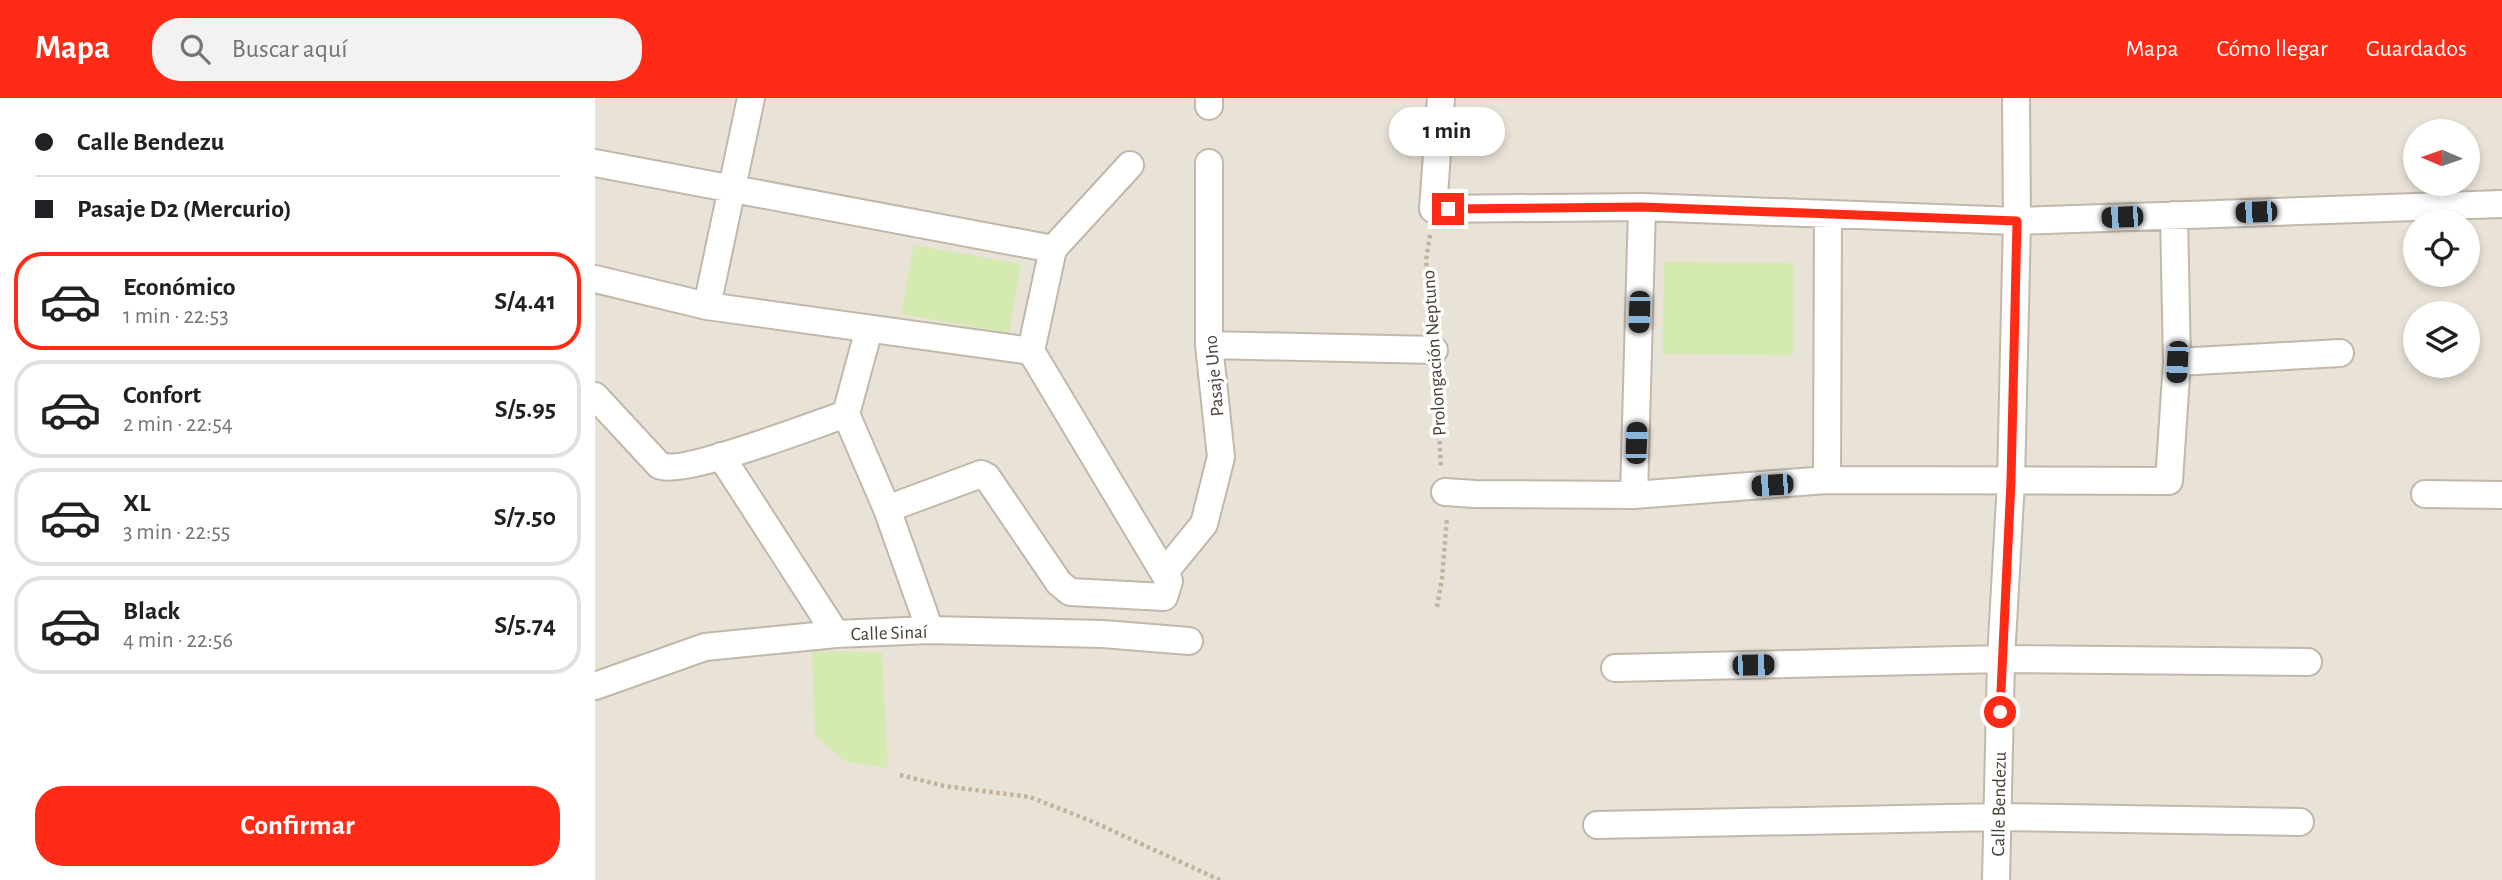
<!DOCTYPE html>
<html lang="es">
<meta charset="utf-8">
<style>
:root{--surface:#fff;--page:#f2f2f2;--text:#202124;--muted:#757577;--line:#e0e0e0;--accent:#ff2b16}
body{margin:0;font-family:"Alegreya Sans",sans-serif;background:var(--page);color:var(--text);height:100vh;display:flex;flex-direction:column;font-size:26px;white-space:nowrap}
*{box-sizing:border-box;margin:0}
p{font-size:23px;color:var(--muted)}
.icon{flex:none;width:38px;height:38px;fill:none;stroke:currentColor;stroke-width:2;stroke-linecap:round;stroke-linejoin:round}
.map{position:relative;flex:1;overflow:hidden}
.panel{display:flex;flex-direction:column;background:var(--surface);width:595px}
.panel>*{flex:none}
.guide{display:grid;align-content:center;height:154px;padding:0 35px;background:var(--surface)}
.needle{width:46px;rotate:272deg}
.fabs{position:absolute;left:1808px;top:21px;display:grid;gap:14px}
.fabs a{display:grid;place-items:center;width:77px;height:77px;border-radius:50%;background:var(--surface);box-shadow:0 4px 10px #0003;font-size:35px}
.end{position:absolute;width:32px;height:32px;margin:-16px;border:9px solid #ff2b16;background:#fff;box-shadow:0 0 0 4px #fff}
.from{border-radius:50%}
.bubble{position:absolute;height:49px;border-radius:24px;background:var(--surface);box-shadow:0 4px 10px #0003;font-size:23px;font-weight:700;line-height:49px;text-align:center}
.car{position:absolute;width:21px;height:42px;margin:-21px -10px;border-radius:9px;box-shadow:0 0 5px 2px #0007;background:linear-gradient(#222 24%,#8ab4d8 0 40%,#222 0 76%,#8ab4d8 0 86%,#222 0)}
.guide b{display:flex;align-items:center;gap:24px;height:66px;font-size:26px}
.guide b+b{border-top:2px solid var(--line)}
.guide i{width:18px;height:18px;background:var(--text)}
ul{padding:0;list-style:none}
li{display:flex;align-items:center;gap:21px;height:98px;margin:0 14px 10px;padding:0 21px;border:4px solid var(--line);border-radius:28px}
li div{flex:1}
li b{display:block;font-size:26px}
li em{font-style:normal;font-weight:700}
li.on{border-color:var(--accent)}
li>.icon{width:63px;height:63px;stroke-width:1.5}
.button{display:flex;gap:14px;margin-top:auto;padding:14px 35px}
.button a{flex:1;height:80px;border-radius:28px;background:var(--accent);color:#fff;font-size:28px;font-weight:700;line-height:80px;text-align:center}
header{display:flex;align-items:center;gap:42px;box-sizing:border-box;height:98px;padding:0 35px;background:var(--accent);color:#fff}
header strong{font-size:33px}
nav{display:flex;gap:38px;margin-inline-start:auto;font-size:24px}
.search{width:490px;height:63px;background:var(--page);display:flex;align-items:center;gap:18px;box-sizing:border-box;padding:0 24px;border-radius:28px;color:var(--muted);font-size:26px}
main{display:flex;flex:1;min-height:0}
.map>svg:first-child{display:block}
.residential{fill:#e9e2d7;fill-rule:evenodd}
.green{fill:#d4eab1}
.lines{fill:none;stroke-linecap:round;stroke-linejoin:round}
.street-casing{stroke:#c1b8ab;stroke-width:30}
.path{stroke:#c3b39c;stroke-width:4.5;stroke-dasharray:3.5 3.5;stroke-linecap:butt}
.street{stroke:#fff;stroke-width:26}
.route{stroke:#ff2b16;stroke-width:9}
.labels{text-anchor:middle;stroke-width:7;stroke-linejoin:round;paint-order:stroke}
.street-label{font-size:19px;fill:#494137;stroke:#fff}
</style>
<header>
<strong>Mapa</strong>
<div class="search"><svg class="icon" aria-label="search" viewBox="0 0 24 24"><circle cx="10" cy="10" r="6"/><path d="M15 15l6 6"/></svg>Buscar aquí</div>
<nav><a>Mapa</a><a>Cómo llegar</a><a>Guardados</a></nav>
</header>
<main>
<section class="panel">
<div class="guide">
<b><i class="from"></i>Calle Bendezu</b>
<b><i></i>Pasaje D2 (Mercurio)</b>
</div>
<ul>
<li class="on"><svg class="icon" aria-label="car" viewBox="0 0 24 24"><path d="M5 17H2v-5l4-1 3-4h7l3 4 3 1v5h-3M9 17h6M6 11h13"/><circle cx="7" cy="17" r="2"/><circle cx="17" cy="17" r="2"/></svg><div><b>Económico</b><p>1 min · 22:53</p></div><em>S/4.41</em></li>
<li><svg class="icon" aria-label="car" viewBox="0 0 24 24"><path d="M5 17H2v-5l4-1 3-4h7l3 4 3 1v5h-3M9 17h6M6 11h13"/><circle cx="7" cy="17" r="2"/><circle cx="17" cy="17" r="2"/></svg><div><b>Confort</b><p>2 min · 22:54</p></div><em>S/5.95</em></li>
<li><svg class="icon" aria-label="car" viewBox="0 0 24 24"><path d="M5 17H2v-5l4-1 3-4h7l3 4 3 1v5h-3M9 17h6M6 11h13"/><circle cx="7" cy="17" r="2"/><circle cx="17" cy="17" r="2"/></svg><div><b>XL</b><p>3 min · 22:55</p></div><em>S/7.50</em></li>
<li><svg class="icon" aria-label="car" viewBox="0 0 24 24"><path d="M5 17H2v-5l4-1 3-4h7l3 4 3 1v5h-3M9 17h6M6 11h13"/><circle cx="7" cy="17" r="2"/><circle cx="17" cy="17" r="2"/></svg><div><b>Black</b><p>4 min · 22:56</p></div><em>S/5.74</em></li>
</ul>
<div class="button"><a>Confirmar</a></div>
</section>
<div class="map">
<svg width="1907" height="782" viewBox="0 0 1907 782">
<rect width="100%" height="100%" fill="#f5f1e9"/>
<path class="residential" d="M0,0H1907V782H0ZM1820,33H1872V86H1820ZM1820,124H1872V177H1820ZM1820,215H1872V268H1820Z"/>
<path class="green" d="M319,147L426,166L414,235L306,216Z
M1069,164L1198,165V257L1068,256Z
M217,553L287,554L293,670L249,663L220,637Z"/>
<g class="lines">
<defs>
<path id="street" d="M614,0V8
M846,0L838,111L1047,109L1422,123L1907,106
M0,65L458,151
M0,181L112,208L436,253
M112,208L156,0
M274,231L251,316L292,411L335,532
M614,247L839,252
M1582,264L1745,255
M0,298L64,367C86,379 221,326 251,316
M126,358L241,536
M1232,382L1233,116
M850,394L880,396L1039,397L1232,382L1574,383L1582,264L1579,117
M1830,396L1907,397
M1039,397L1047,109
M292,411L386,376L392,379L464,485L475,494L569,499L574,483L569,475L436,253L458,151L535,67
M569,475L609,426L626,359L614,247V65
M1020,570L1406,561L1713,564
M0,588L110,549L241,536L335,532L508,536L594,543
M1002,727L1403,719L1705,724
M1401,782L1406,561L1416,383L1422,123L1421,0"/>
</defs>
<use href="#street" class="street-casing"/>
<path class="path" d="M835,137L831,162L837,226
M841,280L846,369
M842,509L847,481L852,419
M305,677L349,688L435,699L496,723L625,782"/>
<use href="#street" class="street"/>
</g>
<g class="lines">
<path class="route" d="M853,111L1047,109L1422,123L1416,383L1405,614"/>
</g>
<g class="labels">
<g class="street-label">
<text transform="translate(838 255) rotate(-94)" y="7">Prolongación Neptuno</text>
<text transform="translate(618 278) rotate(-95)" y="7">Pasaje Uno</text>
<text transform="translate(294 534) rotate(-2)" y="7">Calle Sinaí</text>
<text transform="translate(1403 706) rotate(-89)" y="7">Calle Bendezu</text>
</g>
</g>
</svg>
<div class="fabs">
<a><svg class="needle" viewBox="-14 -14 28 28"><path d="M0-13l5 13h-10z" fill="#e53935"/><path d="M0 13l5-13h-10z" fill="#757577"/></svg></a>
<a><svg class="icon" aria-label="locate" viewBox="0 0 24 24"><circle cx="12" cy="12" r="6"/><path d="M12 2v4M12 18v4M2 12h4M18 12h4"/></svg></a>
<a><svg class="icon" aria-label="layers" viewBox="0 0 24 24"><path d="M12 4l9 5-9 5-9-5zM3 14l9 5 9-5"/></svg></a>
</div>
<i class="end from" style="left:1405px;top:614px"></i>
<i class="end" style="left:853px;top:111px"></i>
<div class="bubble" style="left:794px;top:9px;width:116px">1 min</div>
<i class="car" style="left:1661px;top:114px;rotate:268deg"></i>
<i class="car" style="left:1527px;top:119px;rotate:268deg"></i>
<i class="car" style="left:1044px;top:214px;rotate:182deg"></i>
<i class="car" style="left:1582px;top:264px;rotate:183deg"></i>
<i class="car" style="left:1041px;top:345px;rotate:2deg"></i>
<i class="car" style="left:1177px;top:387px;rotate:266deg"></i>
<i class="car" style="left:1158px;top:567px;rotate:89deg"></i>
</div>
</main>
